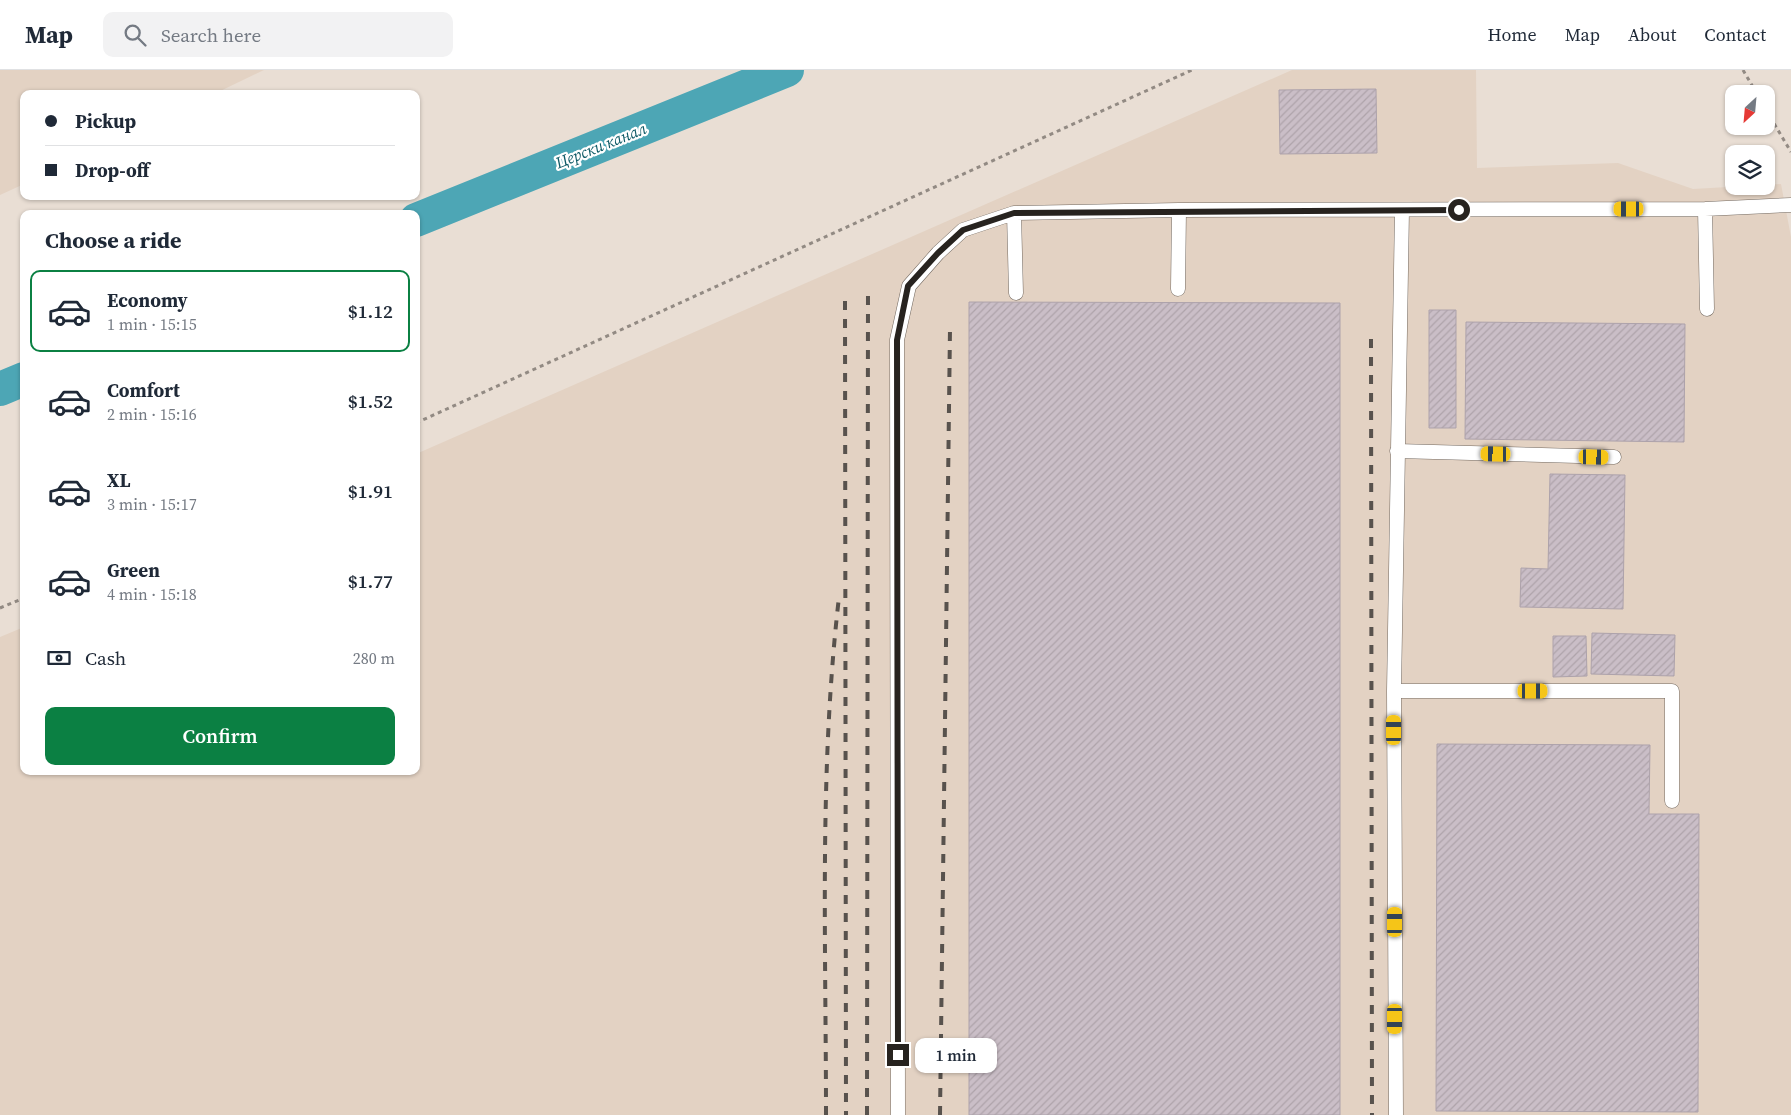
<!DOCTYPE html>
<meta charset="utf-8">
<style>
:root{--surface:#fff;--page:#f2f2f3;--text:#1f2937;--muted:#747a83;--line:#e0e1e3;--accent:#0b8043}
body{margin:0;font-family:"Source Serif 4",serif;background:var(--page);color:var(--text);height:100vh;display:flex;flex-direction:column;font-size:19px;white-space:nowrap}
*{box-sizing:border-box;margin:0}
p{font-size:16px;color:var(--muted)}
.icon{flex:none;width:28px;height:28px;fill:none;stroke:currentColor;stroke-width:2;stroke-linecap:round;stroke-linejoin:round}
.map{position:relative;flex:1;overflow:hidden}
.sheet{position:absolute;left:20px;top:140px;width:400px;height:565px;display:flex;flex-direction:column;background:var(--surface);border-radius:10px;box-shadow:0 1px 4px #0004}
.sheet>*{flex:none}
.guide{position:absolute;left:20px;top:20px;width:400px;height:110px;border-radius:10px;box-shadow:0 1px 4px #0004;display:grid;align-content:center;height:110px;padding:0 25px;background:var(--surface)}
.needle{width:32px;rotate:206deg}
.controls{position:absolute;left:1725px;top:15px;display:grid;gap:10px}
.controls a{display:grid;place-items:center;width:50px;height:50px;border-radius:10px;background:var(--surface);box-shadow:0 1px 4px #0004;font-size:25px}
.end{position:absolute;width:22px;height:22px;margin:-11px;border:6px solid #27231f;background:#fff;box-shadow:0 0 0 2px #fff}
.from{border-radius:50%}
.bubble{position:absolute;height:35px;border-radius:10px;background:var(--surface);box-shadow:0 1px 4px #0004;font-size:16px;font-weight:600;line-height:35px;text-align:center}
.car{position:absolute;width:15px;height:30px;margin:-15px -8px;border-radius:6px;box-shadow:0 0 4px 1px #0007;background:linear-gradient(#f5c518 24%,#345 0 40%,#f5c518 0 76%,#345 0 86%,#f5c518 0)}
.guide b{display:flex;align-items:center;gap:18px;height:48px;font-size:19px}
.guide b+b{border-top:1px solid var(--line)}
.guide i{width:12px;height:12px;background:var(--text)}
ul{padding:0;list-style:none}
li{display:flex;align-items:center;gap:15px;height:82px;margin:0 10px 8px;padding:0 15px;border:2px solid transparent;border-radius:10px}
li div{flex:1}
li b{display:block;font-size:19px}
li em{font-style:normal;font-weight:600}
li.active{border-color:var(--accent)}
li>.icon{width:45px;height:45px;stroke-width:1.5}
h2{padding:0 25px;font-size:22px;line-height:60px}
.pay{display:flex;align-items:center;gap:12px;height:55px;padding:0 25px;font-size:19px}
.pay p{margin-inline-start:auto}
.cta{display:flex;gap:10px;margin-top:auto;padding:10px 25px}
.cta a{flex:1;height:58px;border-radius:10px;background:var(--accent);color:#fff;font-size:20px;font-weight:600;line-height:58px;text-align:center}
header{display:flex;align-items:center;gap:30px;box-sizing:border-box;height:70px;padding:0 25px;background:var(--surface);border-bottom:1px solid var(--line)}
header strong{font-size:24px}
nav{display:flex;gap:28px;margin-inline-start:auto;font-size:18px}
.search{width:350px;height:45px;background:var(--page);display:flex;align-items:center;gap:12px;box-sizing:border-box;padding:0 18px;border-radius:10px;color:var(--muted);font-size:19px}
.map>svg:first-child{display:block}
.built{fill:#e3d2c3}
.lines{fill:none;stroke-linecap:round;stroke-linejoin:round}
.canal{stroke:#4da6b5;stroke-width:34}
.building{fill:url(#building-hatch);stroke:#ada2ab}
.service-casing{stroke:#736960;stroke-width:15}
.path{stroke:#928a83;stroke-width:3;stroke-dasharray:4 4;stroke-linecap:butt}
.service{stroke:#fff;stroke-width:14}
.rail{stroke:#58524d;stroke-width:4;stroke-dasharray:9 9;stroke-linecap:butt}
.route{stroke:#27231f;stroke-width:6}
.labels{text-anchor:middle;stroke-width:4.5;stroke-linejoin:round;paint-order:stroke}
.water-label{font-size:16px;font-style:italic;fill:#0e5a66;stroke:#fff}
</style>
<header>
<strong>Map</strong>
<div class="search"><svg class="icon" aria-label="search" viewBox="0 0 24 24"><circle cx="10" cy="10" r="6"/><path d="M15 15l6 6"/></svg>Search here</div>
<nav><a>Home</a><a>Map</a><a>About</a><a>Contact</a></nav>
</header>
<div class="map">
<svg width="1791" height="1045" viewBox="0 0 1791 1045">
<defs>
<pattern id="building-hatch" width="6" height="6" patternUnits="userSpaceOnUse" patternTransform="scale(1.25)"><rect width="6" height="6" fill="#cabec7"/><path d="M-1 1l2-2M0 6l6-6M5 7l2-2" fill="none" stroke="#aea3aa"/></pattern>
</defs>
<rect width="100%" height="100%" fill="#e9ded4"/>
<path class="built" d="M0,0H264L214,24H24V114L0,125Z
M1292,0H1476L1477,98L1618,93L1693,119L1781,114L1791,167V1045H0V567L24,557V701H416V384Z"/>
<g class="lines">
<path class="canal" d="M416,150L787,0
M0,319L24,309"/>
</g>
<path class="building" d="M1376,19L1377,83L1280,84L1279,20Z
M969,232L1340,233V1045H969Z
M1429,240H1456V358H1429Z
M1466,252L1685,254L1684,372L1465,369Z
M1550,404L1625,405L1623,539L1520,537L1521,498L1548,499Z
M1592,563L1675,565L1674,606L1591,604Z
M1553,566H1586L1587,606L1553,607Z
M1437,674L1650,675L1649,744H1699L1698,1042L1436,1041Z"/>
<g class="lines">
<defs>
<path id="service" d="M1705,139L1707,239
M1014,143L1016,223
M1178,219L1179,140
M1397,381L1614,387
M1394,621H1672V731
M898,1045L897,270L909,216L938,183L963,160L1014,143L1179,140L1705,139L1791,135
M1396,1045L1394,621L1402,140"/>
</defs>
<use href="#service" class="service-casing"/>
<path class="path" d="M1743,0L1757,24
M1766,40L1791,82
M416,353L1192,0
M0,538L24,528"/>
<use href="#service" class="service"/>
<path class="rail" d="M845,231L846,1045
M1371,269L1372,1045
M826,1045C826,872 819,699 839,527
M867,1045L868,219
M940,1045L950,259"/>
</g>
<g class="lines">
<path class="route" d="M898,985L897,270L908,216L938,183L963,160L1014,143L1459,140"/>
</g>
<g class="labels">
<g class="water-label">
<text transform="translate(601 75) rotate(-22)" y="6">Церски канал</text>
</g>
</g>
</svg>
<div class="controls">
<a><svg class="needle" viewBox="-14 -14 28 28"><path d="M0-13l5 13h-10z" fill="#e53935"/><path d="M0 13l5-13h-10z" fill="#747a83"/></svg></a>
<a><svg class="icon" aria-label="layers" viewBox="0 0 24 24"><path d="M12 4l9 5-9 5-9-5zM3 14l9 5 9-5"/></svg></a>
</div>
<i class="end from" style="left:1459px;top:140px"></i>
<i class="end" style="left:898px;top:985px"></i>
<div class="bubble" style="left:915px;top:968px;width:82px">1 min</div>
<i class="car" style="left:1629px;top:139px;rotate:270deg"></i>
<i class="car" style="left:1496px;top:384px;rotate:271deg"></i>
<i class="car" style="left:1594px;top:387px;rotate:91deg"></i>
<i class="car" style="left:1533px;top:621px;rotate:90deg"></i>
<i class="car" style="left:1394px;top:660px;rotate:0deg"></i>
<i class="car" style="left:1395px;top:852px;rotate:0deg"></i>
<i class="car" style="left:1395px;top:949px;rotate:180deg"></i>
<div class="guide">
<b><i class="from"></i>Pickup</b>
<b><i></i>Drop-off</b>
</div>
<section class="sheet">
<h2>Choose a ride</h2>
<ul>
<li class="active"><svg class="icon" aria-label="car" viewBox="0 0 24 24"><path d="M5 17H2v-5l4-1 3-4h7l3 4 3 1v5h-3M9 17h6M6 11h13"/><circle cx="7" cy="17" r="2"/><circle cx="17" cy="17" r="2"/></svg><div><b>Economy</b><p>1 min · 15:15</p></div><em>$1.12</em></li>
<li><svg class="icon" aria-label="car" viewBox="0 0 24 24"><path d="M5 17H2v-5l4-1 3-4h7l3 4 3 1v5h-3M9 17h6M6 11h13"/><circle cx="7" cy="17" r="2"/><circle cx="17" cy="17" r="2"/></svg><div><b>Comfort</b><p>2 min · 15:16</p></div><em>$1.52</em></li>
<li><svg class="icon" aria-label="car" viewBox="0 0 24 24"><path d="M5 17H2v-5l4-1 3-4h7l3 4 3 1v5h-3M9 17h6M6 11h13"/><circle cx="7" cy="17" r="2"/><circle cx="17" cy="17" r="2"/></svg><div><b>XL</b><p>3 min · 15:17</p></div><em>$1.91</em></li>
<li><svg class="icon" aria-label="car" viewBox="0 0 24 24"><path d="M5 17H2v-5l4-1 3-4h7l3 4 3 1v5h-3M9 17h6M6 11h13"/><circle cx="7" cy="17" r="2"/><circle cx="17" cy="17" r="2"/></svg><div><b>Green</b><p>4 min · 15:18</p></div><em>$1.77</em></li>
</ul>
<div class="pay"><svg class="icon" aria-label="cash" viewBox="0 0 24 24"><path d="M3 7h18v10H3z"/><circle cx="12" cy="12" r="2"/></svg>Cash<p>280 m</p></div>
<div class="cta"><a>Confirm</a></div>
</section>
</div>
